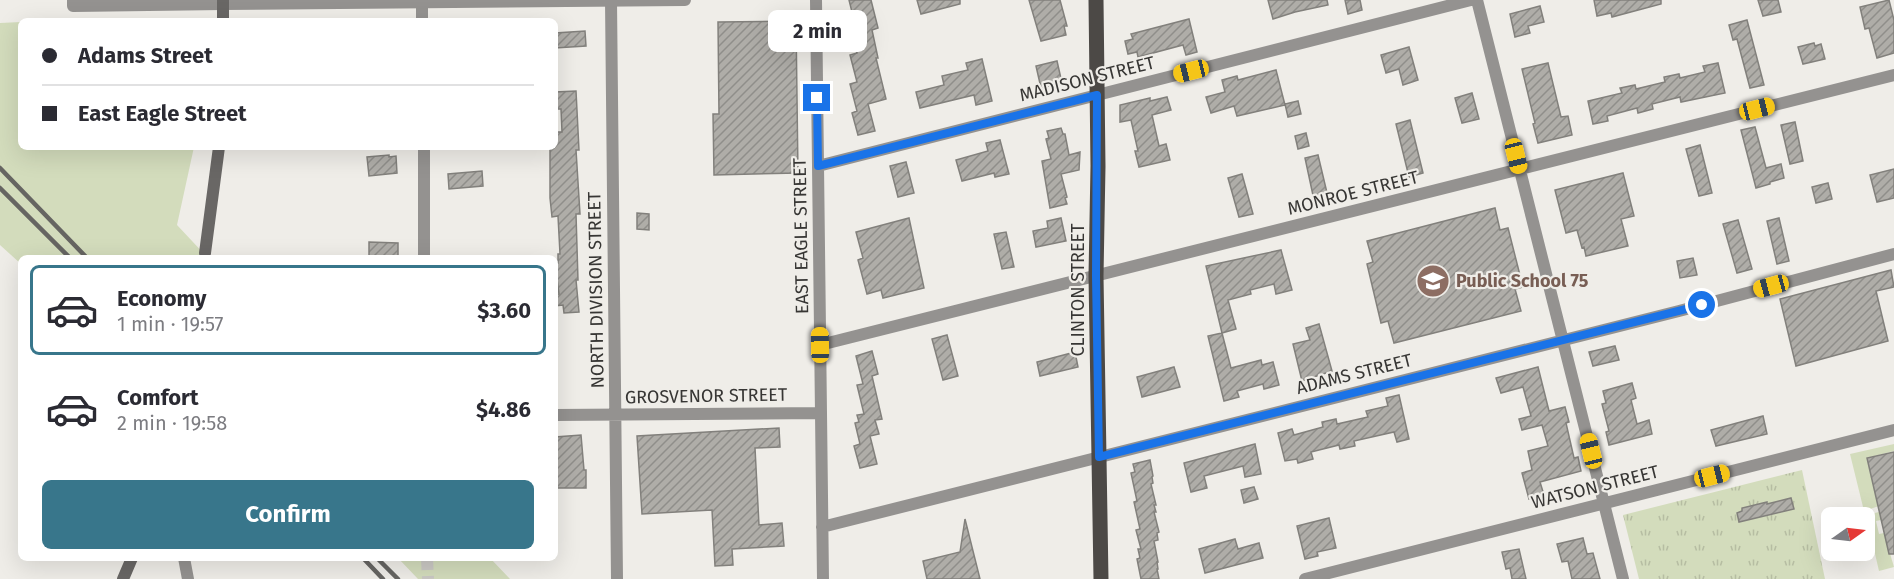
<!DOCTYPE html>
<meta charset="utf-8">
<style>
:root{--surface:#fff;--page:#f7f7f7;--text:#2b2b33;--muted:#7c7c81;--line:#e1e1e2;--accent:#38768b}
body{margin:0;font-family:"Fira Sans",sans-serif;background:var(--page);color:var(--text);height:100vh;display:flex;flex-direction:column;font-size:22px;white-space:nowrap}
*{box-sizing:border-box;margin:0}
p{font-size:20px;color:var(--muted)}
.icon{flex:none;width:33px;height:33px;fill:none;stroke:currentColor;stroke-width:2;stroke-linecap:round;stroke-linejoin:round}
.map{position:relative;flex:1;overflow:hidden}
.panel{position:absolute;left:18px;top:255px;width:540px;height:306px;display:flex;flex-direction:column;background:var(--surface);border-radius:9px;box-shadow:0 6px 24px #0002}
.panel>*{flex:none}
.guide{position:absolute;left:18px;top:18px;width:540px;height:132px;border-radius:9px;box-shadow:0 6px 24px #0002;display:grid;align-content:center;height:132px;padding:0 24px;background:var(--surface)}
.needle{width:39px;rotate:76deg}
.buttons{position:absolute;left:1821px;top:507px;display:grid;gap:12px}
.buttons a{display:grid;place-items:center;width:54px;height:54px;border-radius:9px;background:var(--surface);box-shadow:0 6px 24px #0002;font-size:30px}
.end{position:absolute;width:27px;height:27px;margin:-14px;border:8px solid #1a73e8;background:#fff;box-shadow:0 0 0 3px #fff}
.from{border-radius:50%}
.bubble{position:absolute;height:42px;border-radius:9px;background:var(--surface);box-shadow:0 6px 24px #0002;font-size:20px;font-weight:700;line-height:42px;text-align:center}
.car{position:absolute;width:18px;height:36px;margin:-18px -9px;border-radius:8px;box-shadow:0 0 4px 2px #0007;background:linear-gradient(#f5c518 24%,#345 0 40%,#f5c518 0 76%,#345 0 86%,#f5c518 0)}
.guide b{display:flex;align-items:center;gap:21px;height:57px;font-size:22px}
.guide b+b{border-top:2px solid var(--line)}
.guide i{width:15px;height:15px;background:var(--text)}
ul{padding:10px 0 0;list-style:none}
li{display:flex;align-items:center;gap:18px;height:90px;margin:0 12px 9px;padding:0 12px;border:3px solid transparent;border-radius:9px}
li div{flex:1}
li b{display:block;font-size:22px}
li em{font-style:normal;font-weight:700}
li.on{border-color:var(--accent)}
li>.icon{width:54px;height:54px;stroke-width:1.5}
.button{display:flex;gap:12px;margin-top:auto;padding:12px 24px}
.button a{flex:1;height:69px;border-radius:9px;background:var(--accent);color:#fff;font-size:24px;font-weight:700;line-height:69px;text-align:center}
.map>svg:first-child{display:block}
.grass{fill:#d3dcbc}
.park{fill:url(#park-tufts)}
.building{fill:url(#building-hatch);stroke:#82807c;stroke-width:1.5}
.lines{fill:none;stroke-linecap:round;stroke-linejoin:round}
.minor-tunnel{stroke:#cac8c4;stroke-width:12;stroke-dasharray:12 6;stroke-linecap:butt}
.minor{stroke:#949290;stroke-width:12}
.tertiary{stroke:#949290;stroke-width:12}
.secondary{stroke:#696765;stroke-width:12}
.primary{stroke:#4c4946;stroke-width:15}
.rail{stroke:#666562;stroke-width:4.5}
.route{stroke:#1a73e8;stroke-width:8}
.labels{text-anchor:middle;stroke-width:4.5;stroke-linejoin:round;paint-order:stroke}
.street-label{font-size:18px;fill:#373634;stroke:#efede8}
.education-label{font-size:18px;font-weight:bold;fill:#785e54;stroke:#efede8;text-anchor:start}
</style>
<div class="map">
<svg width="1894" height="579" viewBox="0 0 1894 579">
<defs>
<pattern id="park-tufts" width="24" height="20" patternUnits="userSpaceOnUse" patternTransform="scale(1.5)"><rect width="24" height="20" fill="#d3dcbc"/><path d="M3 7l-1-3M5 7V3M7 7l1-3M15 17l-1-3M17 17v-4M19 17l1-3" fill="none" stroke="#b6bda2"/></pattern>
<pattern id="building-hatch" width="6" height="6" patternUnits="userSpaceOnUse" patternTransform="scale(1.5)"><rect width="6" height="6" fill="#afada8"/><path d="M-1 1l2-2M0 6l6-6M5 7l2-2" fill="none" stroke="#8f8e8a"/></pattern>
</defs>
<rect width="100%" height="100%" fill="#efede8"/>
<path class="grass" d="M94,19L203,20L65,21Z
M21,22V147H194L177,225L208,258H21V264L0,245V23Z
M1894,444V451L1867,458L1879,506L1864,511L1850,454Z
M1879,512L1881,520L1876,521L1879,534L1884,533L1894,567L1879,571L1866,515Z
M398,558H490L510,579H418Z"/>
<path class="park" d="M1802,470L1825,579H1639L1623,515Z"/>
<path class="building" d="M849,0H871L878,28L872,30L878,58H876L886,99L868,104L875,131L858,135L852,113L857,111L850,84L857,82L850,55L857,53L851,25L855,24Z
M917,0H960V4L921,14Z
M1029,0H1060L1067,26H1064L1066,35L1041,41Z
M1268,0H1327L1328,5L1295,12L1273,19Z
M1345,0H1360L1362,10L1348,14Z
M1594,0H1661V4L1612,17L1611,13L1597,16Z
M1758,0H1778L1781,12L1763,16Z
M1889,0L1894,20V53L1877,58L1869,28L1865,29L1860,7Z
M1540,6L1544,22L1528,26L1530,33L1515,37L1510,14Z
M1189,19L1197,52L1186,55L1183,45L1138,57L1137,52L1128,54L1125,41L1133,39L1131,34Z
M1747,20L1764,85L1750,88L1737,39L1733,40L1729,25Z
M796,21L798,173L714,175L713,114H719L718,22Z
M585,31L586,46L555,48V33Z
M1814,43L1815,46L1821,44L1825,59L1803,64L1798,47Z
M1409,47L1418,80L1403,85L1399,69L1386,73L1381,55Z
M982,59L992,101L976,105L974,95L920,108L916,92L944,85L942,76L968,70L966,63Z
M1057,61L1062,83L1041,88L1036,66Z
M1548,63L1561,117L1568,116L1572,135L1538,143L1533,124L1535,123L1522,69Z
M1718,63L1725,93L1681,102L1680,97L1652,104L1653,109L1638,113L1637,108L1607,116L1608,121L1593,124L1588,101L1622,93L1620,88L1635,85L1636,89L1665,82L1664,77L1679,74L1680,78L1705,72L1703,66Z
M1276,70L1285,105L1237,116L1234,106L1211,113L1206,97L1225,92L1222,80L1237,76L1238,80Z
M576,91L579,150H576L580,214H576L578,280H576L579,312L564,313L563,305L555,306V295L559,294L555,263H558V254H560L558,216L552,217L550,198V147H555V132H562L561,109H556L555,92Z
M1472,93L1479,119L1462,123L1455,98Z
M1167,97L1171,110L1152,115L1159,146L1166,144L1170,160L1139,167L1135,151H1138L1131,120L1120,122V105L1150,98V101Z
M1298,101L1301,114L1288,117L1285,104Z
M1410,120L1423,173L1409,177L1396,124Z
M1795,122L1803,161L1790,164L1781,125Z
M1755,127L1766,168L1781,164L1784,178L1770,182V184L1756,188L1741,130Z
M1061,128L1063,134H1065L1069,155L1080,152L1079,170L1061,174L1067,197L1065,198L1067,204L1050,208L1042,161L1051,159L1046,139L1049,138L1047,131Z
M1306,133L1309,146L1298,149L1295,136Z
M1000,140L1009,174L995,177L994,173L962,181L956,160L988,151L986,143Z
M1700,145L1712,193L1699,196L1686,149Z
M389,155V157L396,156L397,173L369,176L367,157Z
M1318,155L1328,197L1314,200L1305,158Z
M906,162L914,193L898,197L890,166Z
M1894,169V198L1877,202L1870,175Z
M482,171L483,186L449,189L448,174Z
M1623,173L1634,216L1621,219L1628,246L1586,256L1584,247L1582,248L1577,230L1566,233L1555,190Z
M1242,174L1253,214L1239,217L1228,178Z
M1828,183L1832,199L1816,203L1812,187Z
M1495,208L1500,230L1508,228L1523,287L1515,289L1521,311L1394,343L1388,321L1381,323L1367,264L1373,262L1367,241Z
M637,213L649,214V230L637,229Z
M909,218L924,288L883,298L881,290L867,294L858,260L863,258L856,232Z
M1061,218L1066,241L1036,247L1033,231L1048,228L1047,221Z
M1779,218L1789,261L1777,264L1767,221Z
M1738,220L1752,269L1737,273L1723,224Z
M1006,232L1014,267L1002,269L994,234Z
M369,242L398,243V258H369Z
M1281,250L1292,290L1276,294L1274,284L1250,290L1251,294L1228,300L1236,329L1222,333L1206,266Z
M1693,258L1697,275L1680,278L1677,261Z
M1891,270L1894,287L1876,291L1888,341L1796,366L1780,299Z
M1319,324L1332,371L1302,381L1293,344L1310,340L1306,328Z
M1222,333L1231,368L1261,360L1262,365L1273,362L1279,385L1264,389L1263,384L1237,391L1239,397L1224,401L1208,336Z
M947,335L958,376L943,380L932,339Z
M1615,346L1619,360L1593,366L1589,352Z
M872,351L878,374L872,376L882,419L875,420L879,434L870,436L877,464L860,468L854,446L860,444L855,423L859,422L857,415L864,414L857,385L863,384L856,356Z
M1075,352L1078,367L1040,376L1037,362Z
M1174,367L1180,387L1142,397L1137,377Z
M1538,367L1549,411L1565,407L1569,422L1566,423L1574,458L1578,457L1581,471L1540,482L1544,495L1529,499L1522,473L1532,470L1528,451L1548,446L1542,425L1522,430L1519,419L1531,416L1523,387L1501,393L1496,378Z
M1632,383L1636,398L1631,400L1637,424L1649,420L1652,434L1609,445L1606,432L1609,431L1602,404L1606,403L1603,391Z
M1399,395L1409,439L1397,442L1394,432L1354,441L1355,446L1340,449L1339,445L1311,452L1313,459L1298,463L1297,459L1285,461L1278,433L1292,429L1294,435L1323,427L1322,422L1336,419L1337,424L1368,417L1366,411L1388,406L1386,398Z
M1763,416L1767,434L1716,446L1711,430Z
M779,428L780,447L755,448L759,525L782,523L784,546L732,549L733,565L715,566L712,510L642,514L637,436Z
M581,435L584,470H586V488H557L555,437Z
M1255,444L1261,474L1245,477L1243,466L1204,476L1207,488L1191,492L1184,463Z
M1894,452V554H1889L1867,458Z
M1150,460L1153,476L1152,477L1153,483L1151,484L1156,505H1154L1156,512H1154L1159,532L1157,533L1158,540L1154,541L1158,562H1157L1158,569H1157L1159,579H1141L1137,559L1140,558L1138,549H1141L1136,530L1140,529L1134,502L1137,501L1131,473L1135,472L1133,464Z
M1254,487L1258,499L1244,503L1241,490Z
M1791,498L1794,509L1739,522L1737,513L1742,511V508L1767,502V504Z
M1329,518L1336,548L1317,552L1318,556L1305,559L1297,526Z
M965,519L980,579H927L923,561L960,552Z
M1583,538L1587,554L1593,553L1600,579H1572L1568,561L1562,562L1557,544Z
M1235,539L1238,549L1259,543L1263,558L1205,573L1199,549Z
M1519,549L1526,579H1512L1510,568L1506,569L1502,552Z"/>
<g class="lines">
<path class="minor-tunnel" d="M427,558L428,579"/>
<path class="minor" d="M73,0V6L223,4
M816,0L823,579
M1477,0L1623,579
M611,1L617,579
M422,2V21
M424,147V258
M818,166L1471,0
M820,345L1894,75
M555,415L821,413
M822,527L1679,311L1894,254
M184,558L188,579
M1305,579L1894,430"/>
<path class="tertiary" d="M223,4L685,0"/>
<path class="secondary" d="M223,21V0
M205,253L219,147
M123,579L132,558"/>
<path class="primary" d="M1096,0L1098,166L1096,276L1101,579"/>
<path class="rail" d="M0,168L87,258
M0,188L70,258
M363,558L383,579
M377,558L398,579"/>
</g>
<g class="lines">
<path class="route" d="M817,98L818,166L1097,95L1096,276L1099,457L1702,305"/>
</g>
<defs>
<symbol id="school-disc" viewBox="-11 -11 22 22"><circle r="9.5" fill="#8d6e63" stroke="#efede8"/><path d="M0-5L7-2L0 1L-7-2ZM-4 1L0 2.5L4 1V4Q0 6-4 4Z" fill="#fff"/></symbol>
</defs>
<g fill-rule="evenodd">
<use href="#school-disc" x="1414" y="262" width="38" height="38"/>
</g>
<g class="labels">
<g class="street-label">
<text transform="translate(1087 79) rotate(-14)" y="6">MADISON STREET</text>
<text transform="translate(1353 193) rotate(-14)" y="6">MONROE STREET</text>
<text transform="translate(801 236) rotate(-91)" y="6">EAST EAGLE STREET</text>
<text transform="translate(596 290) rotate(-91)" y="6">NORTH DIVISION STREET</text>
<text transform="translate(1078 290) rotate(-90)" y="6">CLINTON STREET</text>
<text transform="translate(1354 374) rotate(-14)" y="6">ADAMS STREET</text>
<text transform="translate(706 396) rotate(-1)" y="6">GROSVENOR STREET</text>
<text transform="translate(1595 487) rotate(-14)" y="6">WATSON STREET</text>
</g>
<g class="education-label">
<text x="1456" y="287">Public School 75</text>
</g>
</g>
</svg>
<div class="buttons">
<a><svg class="needle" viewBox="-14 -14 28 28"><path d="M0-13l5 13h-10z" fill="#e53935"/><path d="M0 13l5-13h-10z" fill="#7c7c81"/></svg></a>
</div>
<i class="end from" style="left:1702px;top:305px"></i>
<i class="end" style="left:817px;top:98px"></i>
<div class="bubble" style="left:768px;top:10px;width:99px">2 min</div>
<i class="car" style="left:1191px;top:71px;rotate:256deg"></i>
<i class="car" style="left:1757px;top:109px;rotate:76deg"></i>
<i class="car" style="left:1516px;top:156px;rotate:166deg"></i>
<i class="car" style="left:1771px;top:286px;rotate:255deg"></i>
<i class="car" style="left:820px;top:345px;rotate:359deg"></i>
<i class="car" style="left:1591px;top:451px;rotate:346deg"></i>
<i class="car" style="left:1712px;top:476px;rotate:76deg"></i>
<div class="guide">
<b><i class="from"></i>Adams Street</b>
<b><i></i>East Eagle Street</b>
</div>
<section class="panel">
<ul>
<li class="on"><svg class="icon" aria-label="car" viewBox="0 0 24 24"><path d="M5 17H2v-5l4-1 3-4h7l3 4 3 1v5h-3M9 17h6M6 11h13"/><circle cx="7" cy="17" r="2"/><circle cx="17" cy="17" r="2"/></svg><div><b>Economy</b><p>1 min · 19:57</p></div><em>$3.60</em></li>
<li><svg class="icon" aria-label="car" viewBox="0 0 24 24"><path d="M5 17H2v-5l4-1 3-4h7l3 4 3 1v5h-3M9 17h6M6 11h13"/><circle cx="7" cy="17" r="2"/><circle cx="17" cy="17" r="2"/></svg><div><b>Comfort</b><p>2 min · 19:58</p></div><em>$4.86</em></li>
</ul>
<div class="button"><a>Confirm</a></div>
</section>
</div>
